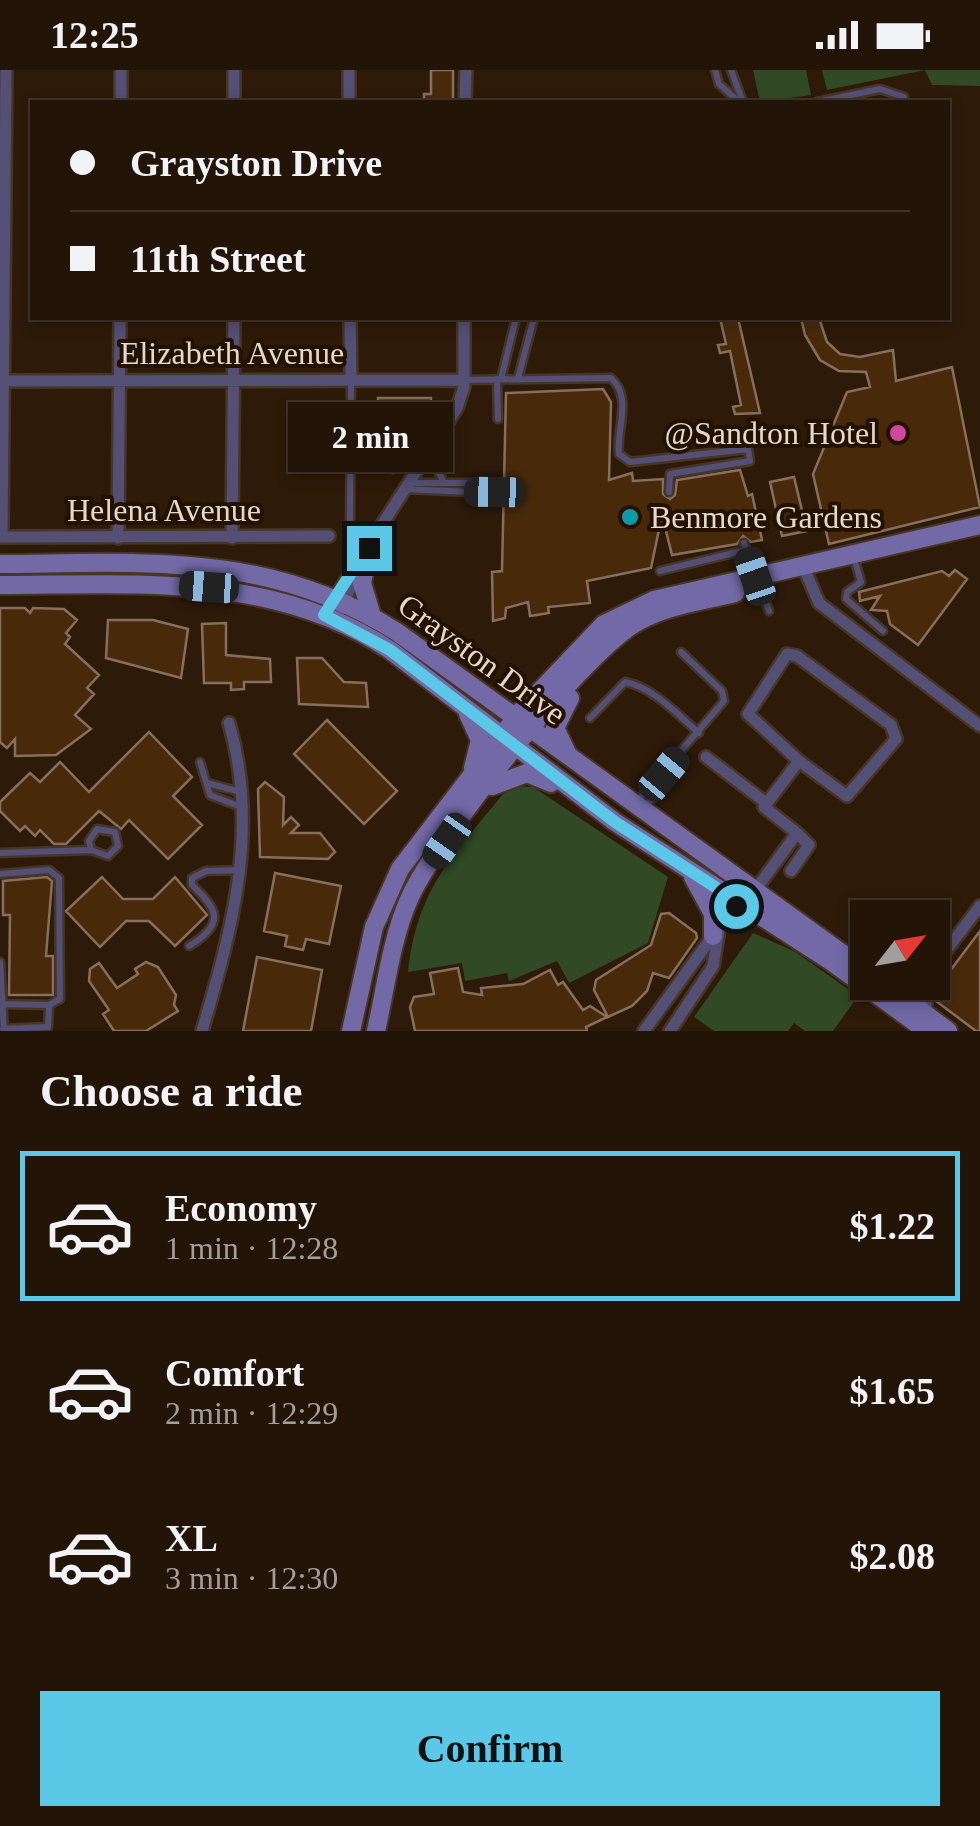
<!DOCTYPE html>
<meta charset="utf-8">
<style>
:root{--surface:#221407;--page:#2e2115;--text:#f1f3f6;--muted:#a29e9b;--line:#3f3328;--accent:#5bc8e7}
body{margin:0;font-family:"Times New Roman",serif;background:var(--page);color:var(--text);height:100vh;display:flex;flex-direction:column;font-size:38px;white-space:nowrap}
*{box-sizing:border-box;margin:0}
p{font-size:32px;color:var(--muted)}
.icon{flex:none;width:55px;height:55px;fill:none;stroke:currentColor;stroke-width:2;stroke-linecap:round;stroke-linejoin:round}
.map{position:relative;height:961px;overflow:hidden}
.drawer{display:flex;flex-direction:column;background:var(--surface);flex:1}
.drawer>*{flex:none}
.guide{position:absolute;left:30px;top:30px;width:920px;height:220px;border-radius:0px;box-shadow:0 5px 15px #0003,0 0 0 2px var(--line);display:grid;align-content:center;height:220px;padding:0 40px;background:var(--surface)}
.needle{width:65px;rotate:59deg}
.tools{position:absolute;left:850px;top:830px;display:grid;gap:20px}
.tools a{display:grid;place-items:center;width:100px;height:100px;border-radius:0px;background:var(--surface);box-shadow:0 5px 15px #0003,0 0 0 2px var(--line);font-size:50px}
.end{position:absolute;width:45px;height:45px;margin:-22px;border:12px solid #5bc8e7;background:#111;box-shadow:0 0 0 5px #111}
.from{border-radius:50%}
.bubble{position:absolute;height:70px;border-radius:0px;background:var(--surface);box-shadow:0 5px 15px #0003,0 0 0 2px var(--line);font-size:32px;font-weight:600;line-height:70px;text-align:center}
.car{position:absolute;width:30px;height:60px;margin:-30px -15px;border-radius:12px;box-shadow:0 0 8px 2px #0007;background:linear-gradient(#222 24%,#8ab4d8 0 40%,#222 0 76%,#8ab4d8 0 86%,#222 0)}
.guide b{display:flex;align-items:center;gap:35px;height:95px;font-size:38px}
.guide b+b{border-top:2px solid var(--line)}
.guide i{width:25px;height:25px;background:var(--text)}
ul{padding:0;list-style:none}
li{display:flex;align-items:center;gap:30px;height:150px;margin:0 20px 15px;padding:0 20px;border:5px solid transparent;border-radius:0px}
li div{flex:1}
li b{display:block;font-size:38px}
li em{font-style:normal;font-weight:600}
li.active{border-color:var(--accent)}
li>.icon{width:90px;height:90px;stroke-width:1.5}
h2{padding:0 40px;font-size:45px;line-height:120px}
.primary-button{display:flex;gap:20px;margin-top:auto;padding:20px 40px}
.primary-button a{flex:1;height:115px;border-radius:0px;background:var(--accent);color:#111;font-size:40px;font-weight:600;line-height:115px;text-align:center}
.status{display:flex;justify-content:space-between;align-items:center;height:70px;padding:0 50px;background:var(--surface);direction:ltr}
.status svg{height:28px;fill:currentColor}
.map>svg:first-child{display:block}
.green{fill:#314924}
.building{fill:#482a0b;stroke:#866f5c;stroke-width:2.5}
.lines{fill:none;stroke-linecap:round;stroke-linejoin:round}
.lane-casing{stroke:#473525;stroke-width:11}
.street-casing{stroke:#473525;stroke-width:16}
.secondary-casing{stroke:#473525;stroke-width:22}
.lane{stroke:#544f75;stroke-width:6}
.street{stroke:#544f75;stroke-width:11}
.secondary{stroke:#7269a6;stroke-width:18}
.route{stroke:#5bc8e7;stroke-width:12}
.hotel-dot{fill:#d1479c;stroke:#231102;stroke-width:4}
.culture-dot{fill:#0f9aa8;stroke:#231102;stroke-width:4}
.labels{text-anchor:middle;stroke-width:8;stroke-linejoin:round;paint-order:stroke}
.street-label{font-size:32px;fill:#e5d8ce;stroke:#231102}
.poi-label{font-size:32px;fill:#e5d8ce;stroke:#231102;text-anchor:end}
</style>
<div class="status"><b>12:25</b><svg viewBox="0 0 49 12"><path d="M0 12V9h3v3zM5 12V6h3v6zM10 12V3h3v9zM15 12V0h3v12zM26 1h20v11H26zM47 4h2v5h-2z"/></svg></div>
<div class="map">
<svg width="980" height="961" viewBox="0 0 980 961">
<rect width="100%" height="100%" fill="#2d1a09"/>
<path class="green" d="M753,0H806L811,25L760,32Z
M822,0H980V16L932,15L925,0L827,20Z
M518,716L533,717L668,807L648,873L569,913L557,891L509,911L507,903L465,911L462,893L408,902C417,819 452,787 503,724Z
M753,863L794,881L858,926L833,961H805L794,953L788,961H714L694,947Z"/>
<path class="building" d="M431,0H453V32H424V24H431Z
M720,248H738L760,343L735,344L733,337L741,335L730,281L720,283L718,275L726,274Z
M801,248H819L827,272L840,284L860,287L893,280L896,311L952,297L980,437L829,474L813,404L847,322L870,317L866,302L839,301L820,290L805,265Z
M603,319L611,332L609,410L632,403L633,411L663,409V424L670,429L675,425L677,410L740,400L748,426L752,424L762,470L751,472L743,466L737,474L672,485L662,445L651,498L587,511L590,533L548,537L549,543L530,546L528,532L506,538L505,548L493,551L492,502L502,501L506,323Z
M378,328H431V339L393,403L378,402Z
M794,407L807,461L782,466L770,412Z
M955,500L967,509L918,575L890,554L887,541L871,540L880,526L860,531L859,522L942,501L949,506Z
M0,538H25L30,543L33,538L64,539L77,550L66,563L70,567L65,574L99,605L87,618L94,624L75,645L91,659L56,685L15,686V669L7,678L0,672Z
M108,550H153L188,559L181,608L106,588Z
M226,553V585L270,589L271,612H244V619L231,620V613H204L202,554Z
M297,588H322L344,612L366,613L368,637L299,634Z
M327,650L397,721L364,754L294,684Z
M149,662L192,707L173,726L202,755L168,789L129,750L121,759L99,741L66,774H54L40,760L35,766L25,756L20,761L0,741V732L30,703L40,712L60,692L89,722Z
M265,712L284,727L283,755L291,747L299,755L291,763H320L335,782L328,789L260,787L258,719Z
M275,803L341,816L329,874L306,869L303,880L285,876L287,866L264,861Z
M47,807L52,811L46,886H53V925H9L10,845H3V811Z
M102,807L123,829H153L175,807L207,845L175,876L149,851H126L100,877L66,841Z
M669,843L696,863L697,868L669,908L653,903L647,921L632,936L608,947L594,920L596,910L651,875L661,844Z
M980,861V961H976L936,931L940,926L935,921Z
M257,887L322,900L311,961H243Z
M146,892L158,897L176,925L174,935L178,941L146,961H114L103,944L109,940L89,911L90,899L99,893L117,918L138,904L135,899Z
M458,898L463,922L482,925L481,918L523,914L550,900L558,915L563,912L583,940L590,936L607,947L586,957L587,961H415L410,937L414,927L434,924L430,903Z"/>
<g class="lines">
<defs>
<path id="lane" d="M715,0L719,14L739,32
M731,0L743,32
M817,32L880,19L904,27
M518,308L534,248
M497,309L498,349
M501,309L516,248
M464,310L611,308C633,328 616,358 619,384L630,392L748,379L750,391L670,404L669,422
M430,384L444,413
M410,413H494
M405,419L493,423
M350,449L351,312
M744,473L769,541
M856,495L861,512L847,522L846,529L883,561
M660,501L746,480
M590,648L625,612C653,617 678,645 699,663
M200,692L210,725L241,737
M207,713L241,722
M636,733L724,631L722,621L681,582
M645,737L661,718L664,705
M0,783L91,780L108,786L118,776L115,762L97,759L89,771L91,780
M0,804L49,800L59,808L60,929L49,935L2,934
M189,876C225,854 219,840 192,815V808L206,801L241,800
M0,892L4,961
M3,959L48,957L49,935"/>
<path id="street" d="M121,32V0
M234,32V0
M349,32V0
M465,32L466,0
M350,248L351,311
M0,311L464,310
M0,467L329,466
M2,467L6,0
M118,468L120,248
M232,468L234,248
M803,496L819,533L980,656
M324,545L457,338L464,317V248
M335,550L359,500
M706,687L766,733
M791,801L809,775L797,763
M932,899L980,836
M894,920L918,912
M926,944V912
M202,961C232,859 260,760 229,653
M644,961L720,856L754,822L797,763L764,737L799,691L847,726L896,669L891,655L797,586L787,584L748,644L799,691
M670,961L713,896L719,860"/>
<path id="secondary" d="M369,478L362,513L372,546
M0,494C145,493 269,481 397,562L868,902
M0,515C133,515 273,502 390,580L615,752L832,892L927,961
M468,644L480,670L473,698
M568,685L555,658L570,628
M492,716L527,703L551,713
M693,807L713,844V866
M883,912L948,961
M351,961L374,857L400,799L521,641L604,554L654,530L980,455
M376,961C386,917 391,869 410,827C437,768 584,580 639,551C668,535 703,531 735,523"/>
</defs>
<use href="#lane" class="lane-casing"/>
<use href="#street" class="street-casing"/>
<use href="#secondary" class="secondary-casing"/>
<use href="#lane" class="lane"/>
<use href="#street" class="street"/>
<use href="#secondary" class="secondary"/>
</g>
<g class="lines">
<path class="route" d="M369,478L373,469L324,545L390,580L615,752L740,833L736,836"/>
</g>
<circle class="hotel-dot" cx="898" cy="363" r="10"/>
<circle class="culture-dot" cx="630" cy="447" r="10"/>
<g class="labels">
<g class="street-label">
<text x="232" y="294">Elizabeth Avenue</text>
<text x="164" y="451">Helena Avenue</text>
<text transform="translate(482 589) rotate(36)" y="11">Grayston Drive</text>
</g>
<g class="poi-label">
<text x="878" y="374">@Sandton Hotel</text>
<text x="650" y="458" text-anchor="start">Benmore Gardens</text>
</g>
</g>
</svg>
<div class="tools">
<a><svg class="needle" viewBox="-14 -14 28 28"><path d="M0-13l5 13h-10z" fill="#e53935"/><path d="M0 13l5-13h-10z" fill="#a29e9b"/></svg></a>
</div>
<i class="end from" style="left:736px;top:836px"></i>
<i class="end" style="left:369px;top:478px"></i>
<div class="bubble" style="left:288px;top:332px;width:165px">2 min</div>
<i class="car" style="left:494px;top:422px;rotate:271deg"></i>
<i class="car" style="left:755px;top:506px;rotate:341deg"></i>
<i class="car" style="left:209px;top:517px;rotate:274deg"></i>
<i class="car" style="left:664px;top:704px;rotate:40deg"></i>
<i class="car" style="left:447px;top:771px;rotate:215deg"></i>
<div class="guide">
<b><i class="from"></i>Grayston Drive</b>
<b><i></i>11th Street</b>
</div>
</div>
<section class="drawer">
<h2>Choose a ride</h2>
<ul>
<li class="active"><svg class="icon" aria-label="car" viewBox="0 0 24 24"><path d="M5 17H2v-5l4-1 3-4h7l3 4 3 1v5h-3M9 17h6M6 11h13"/><circle cx="7" cy="17" r="2"/><circle cx="17" cy="17" r="2"/></svg><div><b>Economy</b><p>1 min · 12:28</p></div><em>$1.22</em></li>
<li><svg class="icon" aria-label="car" viewBox="0 0 24 24"><path d="M5 17H2v-5l4-1 3-4h7l3 4 3 1v5h-3M9 17h6M6 11h13"/><circle cx="7" cy="17" r="2"/><circle cx="17" cy="17" r="2"/></svg><div><b>Comfort</b><p>2 min · 12:29</p></div><em>$1.65</em></li>
<li><svg class="icon" aria-label="car" viewBox="0 0 24 24"><path d="M5 17H2v-5l4-1 3-4h7l3 4 3 1v5h-3M9 17h6M6 11h13"/><circle cx="7" cy="17" r="2"/><circle cx="17" cy="17" r="2"/></svg><div><b>XL</b><p>3 min · 12:30</p></div><em>$2.08</em></li>
</ul>
<div class="primary-button"><a>Confirm</a></div>
</section>
